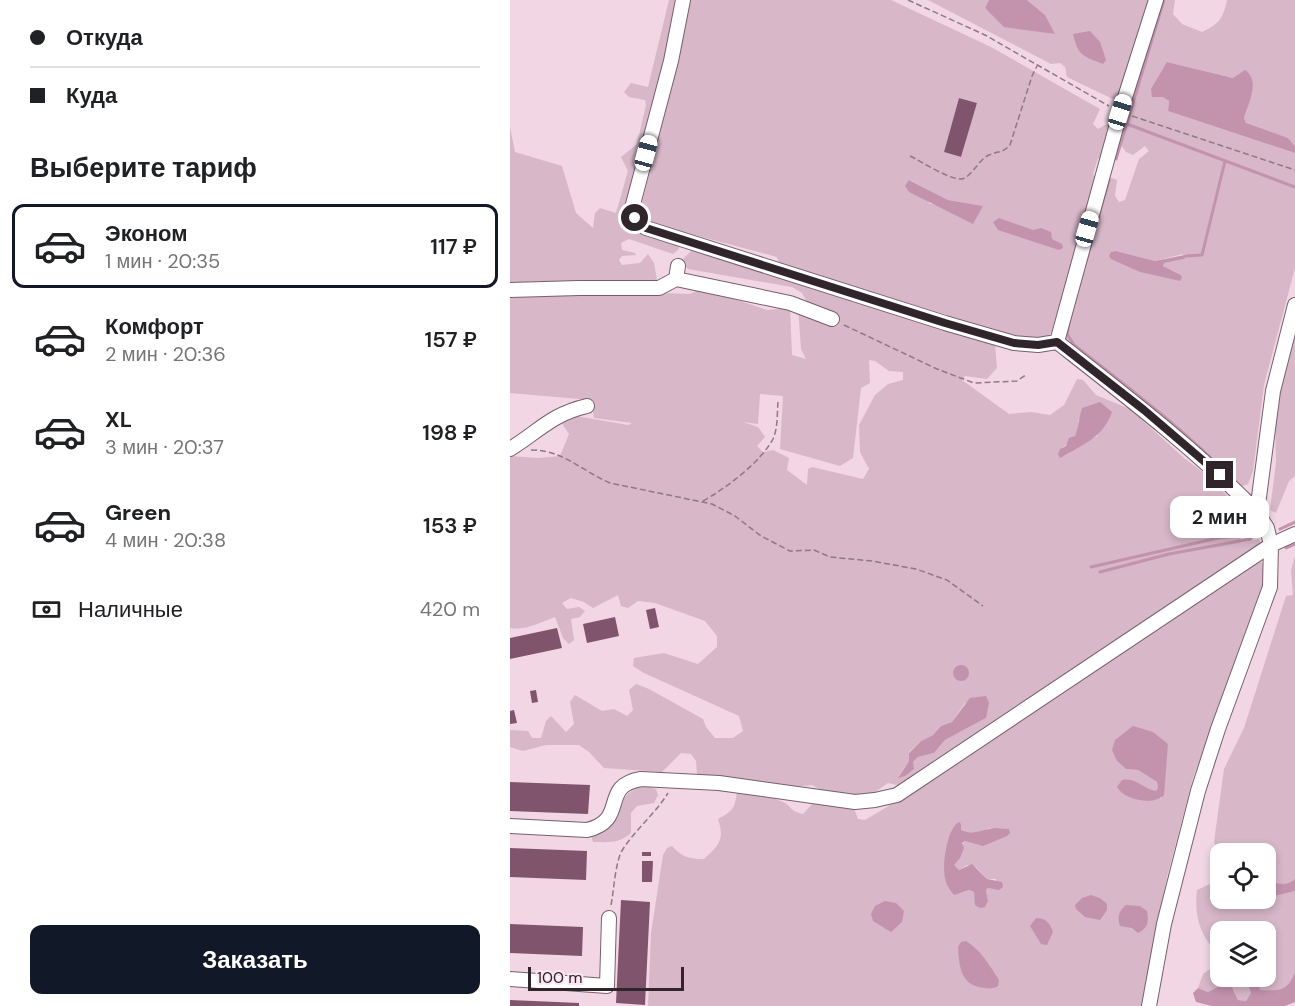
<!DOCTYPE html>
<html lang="ru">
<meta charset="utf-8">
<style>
:root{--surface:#fff;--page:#f6f6f6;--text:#202124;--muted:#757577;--line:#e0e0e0;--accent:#111827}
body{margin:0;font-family:"DM Sans",sans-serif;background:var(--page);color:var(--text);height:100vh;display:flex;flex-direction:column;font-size:22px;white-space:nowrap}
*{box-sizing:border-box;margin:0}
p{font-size:20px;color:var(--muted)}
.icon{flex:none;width:33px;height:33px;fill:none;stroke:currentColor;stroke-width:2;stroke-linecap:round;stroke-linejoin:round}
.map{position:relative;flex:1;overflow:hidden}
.drawer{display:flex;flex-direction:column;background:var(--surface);width:510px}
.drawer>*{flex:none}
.banner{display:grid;align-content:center;height:132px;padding:0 30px;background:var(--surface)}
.tools{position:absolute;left:700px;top:843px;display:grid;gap:12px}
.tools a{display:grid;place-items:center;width:66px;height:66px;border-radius:12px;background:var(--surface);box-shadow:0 3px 9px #0003;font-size:30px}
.scale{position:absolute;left:18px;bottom:15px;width:156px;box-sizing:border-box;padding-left:6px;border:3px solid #2f252a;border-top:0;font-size:16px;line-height:21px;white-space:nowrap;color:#2f252a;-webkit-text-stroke:4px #fce5f1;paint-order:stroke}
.end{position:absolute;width:27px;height:27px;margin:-14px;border:8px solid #2f252a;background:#fff;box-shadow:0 0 0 3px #fff}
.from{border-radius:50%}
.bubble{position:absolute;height:42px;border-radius:12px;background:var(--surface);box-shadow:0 3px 9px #0003;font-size:20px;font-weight:600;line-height:42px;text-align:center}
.car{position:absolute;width:18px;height:36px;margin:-18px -9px;border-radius:8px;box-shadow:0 0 4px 2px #0007;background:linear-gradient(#fff 24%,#345 0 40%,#fff 0 76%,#345 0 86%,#fff 0)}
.banner b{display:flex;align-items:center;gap:21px;height:57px;font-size:22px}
.banner b+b{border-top:2px solid var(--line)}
.banner i{width:15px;height:15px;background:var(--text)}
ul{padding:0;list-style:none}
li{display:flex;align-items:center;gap:18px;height:84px;margin:0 12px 9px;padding:0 18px;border:3px solid transparent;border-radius:12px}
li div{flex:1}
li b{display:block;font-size:22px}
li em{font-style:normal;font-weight:600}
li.current{border-color:var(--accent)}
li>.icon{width:54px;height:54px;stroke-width:1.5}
h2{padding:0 30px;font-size:27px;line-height:72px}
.pay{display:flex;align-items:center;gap:15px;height:66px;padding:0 30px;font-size:22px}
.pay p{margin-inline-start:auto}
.cta{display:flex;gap:12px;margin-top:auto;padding:12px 30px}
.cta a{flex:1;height:69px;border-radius:12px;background:var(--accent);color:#fff;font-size:24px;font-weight:600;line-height:69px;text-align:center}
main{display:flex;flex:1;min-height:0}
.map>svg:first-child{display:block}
.green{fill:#d7b7c8;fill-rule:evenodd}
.water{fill:#c393ad}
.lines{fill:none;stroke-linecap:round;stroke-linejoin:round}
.stream{stroke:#c393ad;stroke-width:3}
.building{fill:#80546c}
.minor-casing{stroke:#775f6b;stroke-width:16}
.path{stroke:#8d7a83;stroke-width:1.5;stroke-dasharray:6 3;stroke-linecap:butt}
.minor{stroke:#fff;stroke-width:14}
.route{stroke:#2f252a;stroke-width:8}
</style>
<main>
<section class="drawer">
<div class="banner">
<b><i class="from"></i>Откуда</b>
<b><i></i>Куда</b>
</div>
<h2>Выберите тариф</h2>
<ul>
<li class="current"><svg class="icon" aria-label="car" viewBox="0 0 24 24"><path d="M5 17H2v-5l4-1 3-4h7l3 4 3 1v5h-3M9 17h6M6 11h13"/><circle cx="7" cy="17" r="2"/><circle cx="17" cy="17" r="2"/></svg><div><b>Эконом</b><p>1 мин · 20:35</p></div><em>117 ₽</em></li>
<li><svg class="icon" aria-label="car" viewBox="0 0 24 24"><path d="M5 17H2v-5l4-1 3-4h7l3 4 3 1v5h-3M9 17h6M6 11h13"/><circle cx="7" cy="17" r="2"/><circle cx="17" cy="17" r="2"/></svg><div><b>Комфорт</b><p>2 мин · 20:36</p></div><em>157 ₽</em></li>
<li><svg class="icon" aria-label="car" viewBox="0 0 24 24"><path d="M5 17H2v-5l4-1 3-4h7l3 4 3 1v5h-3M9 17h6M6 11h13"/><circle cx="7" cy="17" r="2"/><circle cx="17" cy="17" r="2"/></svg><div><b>XL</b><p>3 мин · 20:37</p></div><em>198 ₽</em></li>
<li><svg class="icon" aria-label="car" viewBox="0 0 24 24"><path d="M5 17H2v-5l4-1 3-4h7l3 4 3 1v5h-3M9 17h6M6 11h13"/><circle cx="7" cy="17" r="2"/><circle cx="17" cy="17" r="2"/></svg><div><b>Green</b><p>4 мин · 20:38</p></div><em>153 ₽</em></li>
</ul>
<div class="pay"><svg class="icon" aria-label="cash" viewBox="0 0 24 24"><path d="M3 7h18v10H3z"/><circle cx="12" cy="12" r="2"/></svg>Наличные<p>420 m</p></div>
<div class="cta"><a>Заказать</a></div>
</section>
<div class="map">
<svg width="785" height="1006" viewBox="0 0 785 1006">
<rect width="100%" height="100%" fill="#f2d6e4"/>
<path class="green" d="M159,0H166L145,102L111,223L167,242L169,249L163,254L119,239L111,243L112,250L125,253L126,255L112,256L109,260L112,265L130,263L138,254L144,263L147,280L102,284L101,291L180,294L186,291L189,287L257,310L280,308L282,355L296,359L291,349L288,306L297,302L292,293L282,287L178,269L171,261L183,249L485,344L487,368L477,379L455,376L452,380L499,414L521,412L540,415L554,405L567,379L573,380L586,395L620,409L674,458L702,479L745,527L741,532L729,528L731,543L749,539L751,545L485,720L392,786L378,783L355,799L317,793L302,785L274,788L238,780L187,774L186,761L181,754L171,753L152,772L94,768L79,752L69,745H36L13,751L0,747V730L18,731L22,738H31L36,721L41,716L56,732L64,724L60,702L65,695L92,711L104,709L117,716L123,710L119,690L126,684L139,689L193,719L196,727L205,738H223L233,731L229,716L134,673L123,666L124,658L154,653L188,664L207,647V636L195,621L145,603L128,601L118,608L111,606L108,595L83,608L74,602L61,598L52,603L57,609L69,607L75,611L70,617L61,619L64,640L59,644L53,638L45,617C31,622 15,631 0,628V456L28,458L50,456L59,434L51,422L54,414L118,425L122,423L84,418L81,400L0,393V127L5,152L52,166L66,213L83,228L85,213L90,208L106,213L118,171L111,157L127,144L136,105L135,100L119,97L114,92L121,83L138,87ZM359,360L365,361L379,371L393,372V380L378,384L365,395L349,425L350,452L359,469L353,479L302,467L298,469L297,485L277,470L279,458L263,450L253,452L247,446L255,437L248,427L233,422L248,424L250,394L273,396L270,449L330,466L343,458L351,388L360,383ZM568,419L588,436L550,449C560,443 572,432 568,419ZM455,703L476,718L435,740L424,753L408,757L388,777L399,761V752L411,741L423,735L431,726L442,722Z
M181,0H381L481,47L590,109L583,124L588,129L597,124L603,126L595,160L588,158L583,174L586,178L541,333L534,340L519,339L270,266L267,257L143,224L133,215L131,207ZM449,98L467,103L451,157L434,152ZM400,180L438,200L473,206L420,204Z
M418,0H479L475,9L527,31L544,34L535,15L517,0H641L609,102L557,77L555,67L550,63L541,64Z
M653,0H665L663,14L672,24L692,32C709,24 713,19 717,0H785V146L778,138L736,124L734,118L742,91L730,75L723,78L657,62L654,97L659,101L658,111L785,153V268L754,385L743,471L738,484L730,487L551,340L599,177L607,180L605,196L609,202L615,200L629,159L639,151L635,146L623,155L616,152L610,144ZM606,251L645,261L673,254L674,259L654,263L653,266L671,275L670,281L653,275Z
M785,329V476L779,481L766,513L760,510L766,462L765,417L771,380Z
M785,556V879C777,887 766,883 756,881V854H711V856L704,842L714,769L734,728L776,596L783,595L781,570Z
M744,559L753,563L758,574L683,778L657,877L631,1006H138L141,933L153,855L157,848L162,846C172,857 179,859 194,859C209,845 215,840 208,819C223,811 225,809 227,791C242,792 259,796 273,802C283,807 279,811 293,814L303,803H330L344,808L348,819L355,820L392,798ZM658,744L651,799L629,783L641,791H646L648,788L647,782L628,770L616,769L607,761ZM480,828L499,829L467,843L455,841C448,848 454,855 443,865L449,870L457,865L466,867L477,879H486L485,889L478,888L476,890L478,901L464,896V892L459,890L454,892L439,888L435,879L436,848L451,830C461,835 470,832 480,828Z
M133,785L146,789L148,795L144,803L127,806L121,813V833C109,844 98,842 83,842L81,836L101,827C113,805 108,796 133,785Z
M711,868V898H756V896H765L785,891V972C778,991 769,991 750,990L748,977L756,976V932H711V976L735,977L741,993L736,1001L728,1000L723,989L713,984L698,992L688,988L693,974L708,963L709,955C690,936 684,917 687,890L706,881Z"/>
<path class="water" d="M479,0H517L535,15L545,34L494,27L475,8Z
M580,31L590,42L596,60L593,64C573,56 568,56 563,34Z
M657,62L723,78L735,70C751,81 738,103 734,118L736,123L778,138L785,146V153L658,111L659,101L653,97H642L641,89Z
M399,180L438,200L473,206L463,224L399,192L395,186Z
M489,218L523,230L531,228L541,232L542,239L552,244L553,248L549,250L488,230L483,222Z
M606,251L645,261L675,255L676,256L674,259L654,263L653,266L671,275L672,278L670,281L630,272L601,259L599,256L601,252Z
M590,402L602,412C593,438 572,445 550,458L548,454L550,449L556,446L559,438L565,436C569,426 569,418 572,408Z
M443 673a8 8 0 1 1 16 0a8 8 0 1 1-16 0Z
M476,696L479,703L476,718L435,740L424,753L408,757L403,762L404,769L395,776L388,778L399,761V753L411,741L423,735L431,726L442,722L460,698Z
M623,726L643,732L658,744L654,795C644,806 614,800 607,787L612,780C626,777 633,789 646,791L648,788L647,782L628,770L616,769L607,761L602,750L605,740Z
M449,822L451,824V830C461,835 469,831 479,829C485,827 492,829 499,829L500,833L497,836L473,846L455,841L452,843L454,848L450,858L444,865L449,870L462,864L477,879L492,882L493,887L489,890L478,888L476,890L478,901L475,907L470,908L465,905L464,892L459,890L444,895C440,890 436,885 435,878C432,865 437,828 449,822Z
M785,879V891L765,896H756V881C766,883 777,887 785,879Z
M581,895L590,898L597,904V910L590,920L575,917L566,909L565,905L572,898Z
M375,901L386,903L394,911L392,922L381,932L363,921L361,914L365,906Z
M616,905L630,906L637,911C639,922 638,928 628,933L622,928L610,926C607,916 609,911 616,905Z
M526,918C536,918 540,923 543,932L537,945L531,944L520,926Z
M456,941C471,950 480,966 489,980L488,986C481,990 477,988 469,987C450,983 449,964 448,947L451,942Z
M785,972V1002L775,1006H702L686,1002L683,993L688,988L698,992L719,981L728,1000L736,1001L741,993L735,977H748L750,990C769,991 778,991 785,972Z"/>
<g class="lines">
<path class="stream" d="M617,124L785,187
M606,159L654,0
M676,256L692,255L715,161
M576,261L599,180
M559,322L557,334L564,345C619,388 674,429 722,479
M770,529L785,522
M776,548L785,544
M581,567L708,538L728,536
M590,572L659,554L741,539"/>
</g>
<path class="building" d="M449,98L467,103L451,157L434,152Z
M145,608L149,627L140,629L136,610Z
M105,617L109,636L77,643L73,624Z
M47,628L52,648L0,659V638Z
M26,690L28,702L22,703L20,691Z
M4,710L7,723L0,724V711Z
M0,782L80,785L78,814L0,811Z
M0,848L77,851L76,880L0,877Z
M132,852H141V856H132Z
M132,861H143L142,882H132Z
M111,900L140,902L135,1005L106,1003Z
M0,924L73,927L72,956L0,953Z
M0,1000L69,1003V1006H0Z"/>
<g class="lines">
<defs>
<path id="minor" d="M173,0L161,61L122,208L125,218L136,228L435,323L504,343L528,345L547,342C616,396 685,449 747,512
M166,279L280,303L322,319
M0,290L69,288H149L166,279L168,266
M547,342L610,113L646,0
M0,449C29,431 42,414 77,406
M0,826L77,830C119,820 89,786 131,779L209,783L345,802L365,800L387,795L761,545L785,534
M0,979L97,986L99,918
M639,1006L654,924L688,791L708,729L760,587L761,545L757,528L747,512L763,391L785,305"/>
</defs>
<use href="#minor" class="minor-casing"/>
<path class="path" d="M398,0L475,35L599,106
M622,116L785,170
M400,156C411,161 445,184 455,178C464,172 470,159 479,155C488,151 493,153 500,145L522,76L527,66
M334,325L427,369L464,383L507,381L517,374
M21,450C53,450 72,471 100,483L202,504L225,516L251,536L280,551L304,550L320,557L362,561L406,569L437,580L473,606
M193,501C216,488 250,463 263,439C268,428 267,414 268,402
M101,905C104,891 105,861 113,849C126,829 145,814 158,793"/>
<use href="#minor" class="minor"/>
</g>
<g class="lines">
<path class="route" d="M125,218L136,228L435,323L504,343L528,345L547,342L634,410L710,475"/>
</g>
</svg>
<div class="tools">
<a><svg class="icon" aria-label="locate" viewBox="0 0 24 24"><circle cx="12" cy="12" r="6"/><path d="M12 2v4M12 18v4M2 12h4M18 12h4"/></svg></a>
<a><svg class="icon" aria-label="layers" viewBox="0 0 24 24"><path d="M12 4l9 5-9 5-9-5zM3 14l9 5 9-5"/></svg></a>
</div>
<div class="scale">100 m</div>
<i class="end from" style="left:125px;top:218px"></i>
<i class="end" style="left:710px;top:475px"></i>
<div class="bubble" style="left:660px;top:496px;width:99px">2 мин</div>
<i class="car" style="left:610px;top:112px;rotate:17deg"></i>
<i class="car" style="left:136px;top:153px;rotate:15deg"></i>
<i class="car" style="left:577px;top:229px;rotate:16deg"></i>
</div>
</main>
